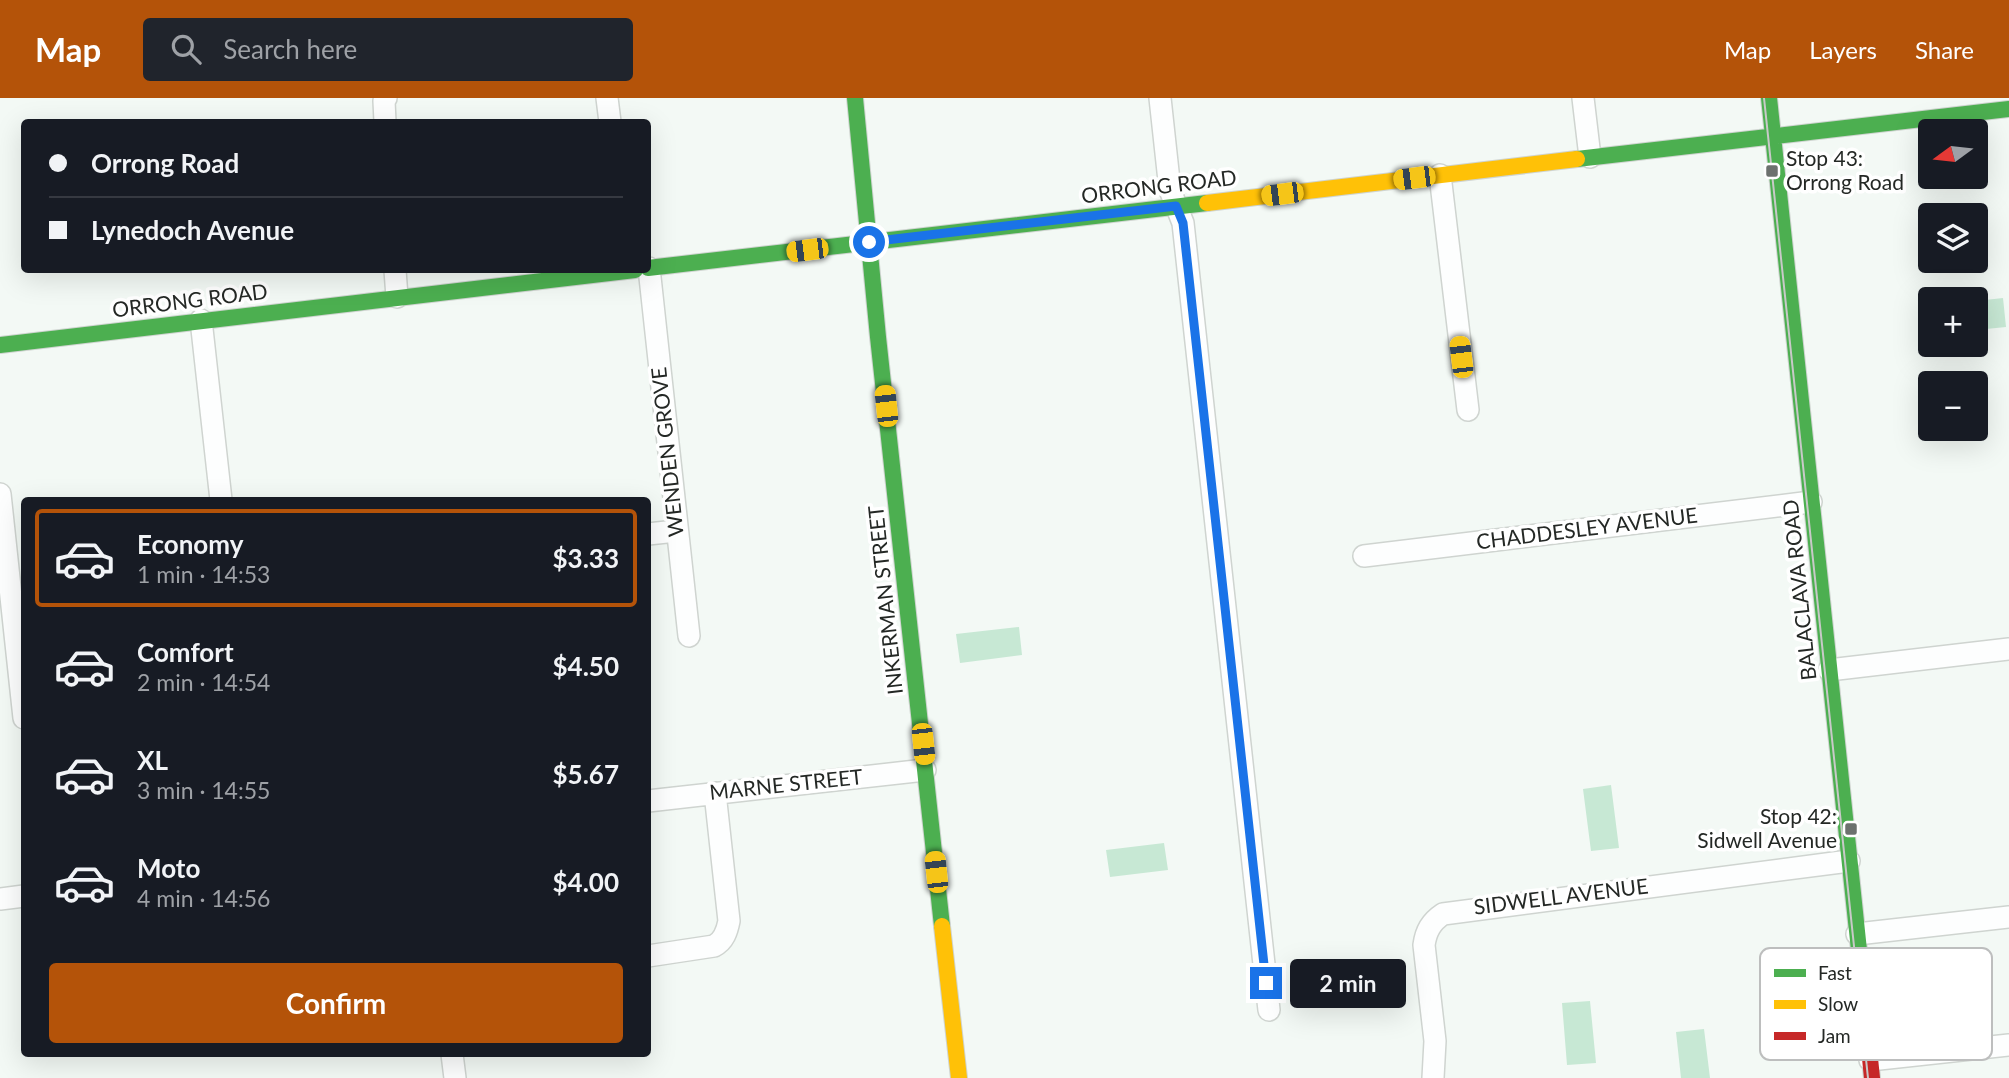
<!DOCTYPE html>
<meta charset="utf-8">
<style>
:root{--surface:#171b24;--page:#20242c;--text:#f1f3f6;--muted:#9ea1a6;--line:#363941;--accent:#b45309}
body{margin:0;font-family:Lato,sans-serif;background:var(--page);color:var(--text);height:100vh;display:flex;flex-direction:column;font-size:26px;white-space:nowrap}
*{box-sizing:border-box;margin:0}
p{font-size:23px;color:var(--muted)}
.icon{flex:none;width:38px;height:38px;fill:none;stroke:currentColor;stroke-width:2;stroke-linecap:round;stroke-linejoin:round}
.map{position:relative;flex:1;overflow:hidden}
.side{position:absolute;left:21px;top:399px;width:630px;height:560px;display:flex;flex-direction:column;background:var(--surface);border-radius:7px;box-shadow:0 7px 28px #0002}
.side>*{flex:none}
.top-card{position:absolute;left:21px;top:21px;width:630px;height:154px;border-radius:7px;box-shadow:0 7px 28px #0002;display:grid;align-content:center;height:154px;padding:0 28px;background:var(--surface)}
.needle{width:46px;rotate:255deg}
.tools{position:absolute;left:1918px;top:21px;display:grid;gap:14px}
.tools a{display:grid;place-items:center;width:70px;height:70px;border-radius:7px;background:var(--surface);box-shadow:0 7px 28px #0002;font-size:35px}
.end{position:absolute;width:32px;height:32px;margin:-16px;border:9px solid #1a73e8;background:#fff;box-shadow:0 0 0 4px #fff}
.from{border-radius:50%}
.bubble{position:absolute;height:49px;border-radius:7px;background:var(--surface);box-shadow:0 7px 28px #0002;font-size:23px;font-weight:700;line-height:49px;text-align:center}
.car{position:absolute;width:21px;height:42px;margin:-21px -10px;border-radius:9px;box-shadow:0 0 5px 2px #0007;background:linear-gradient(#f5c518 24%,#345 0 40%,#f5c518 0 76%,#345 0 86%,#f5c518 0)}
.top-card b{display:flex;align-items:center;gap:24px;height:66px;font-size:26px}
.top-card b+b{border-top:2px solid var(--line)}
.top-card i{width:18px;height:18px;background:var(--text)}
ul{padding:12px 0 0;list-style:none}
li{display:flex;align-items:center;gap:21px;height:98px;margin:0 14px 10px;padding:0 14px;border:4px solid transparent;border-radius:7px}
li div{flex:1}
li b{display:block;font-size:26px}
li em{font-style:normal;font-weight:700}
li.on{border-color:var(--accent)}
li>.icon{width:63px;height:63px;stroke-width:1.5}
.cta{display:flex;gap:14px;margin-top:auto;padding:14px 28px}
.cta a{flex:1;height:80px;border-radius:7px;background:var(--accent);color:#fff;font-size:28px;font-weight:700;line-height:80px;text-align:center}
header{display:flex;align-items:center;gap:42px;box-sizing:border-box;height:98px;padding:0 35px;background:var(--accent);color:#fff}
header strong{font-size:33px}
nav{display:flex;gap:38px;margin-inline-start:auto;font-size:24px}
.search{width:490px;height:63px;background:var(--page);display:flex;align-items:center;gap:18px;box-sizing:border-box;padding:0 24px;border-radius:7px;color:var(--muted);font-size:26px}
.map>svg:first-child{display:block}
.green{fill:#c7e8d4}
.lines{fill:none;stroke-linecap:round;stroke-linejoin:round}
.street-casing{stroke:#cfd4d0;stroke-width:24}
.fast-casing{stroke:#cfd4d0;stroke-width:18}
.slow-casing{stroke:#cfd4d0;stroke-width:18}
.jam-casing{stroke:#cfd4d0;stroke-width:18}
.street{stroke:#fdfefe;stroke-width:21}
.fast{stroke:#4caf50;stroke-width:16}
.slow{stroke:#ffc107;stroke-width:16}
.jam{stroke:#c62828;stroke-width:16}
.tram{stroke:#c8c9c8;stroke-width:2}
.route{stroke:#1a73e8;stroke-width:9}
.poi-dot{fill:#6c716e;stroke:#fff;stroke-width:2.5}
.labels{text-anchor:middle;stroke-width:7;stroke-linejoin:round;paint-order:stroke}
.poi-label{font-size:21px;fill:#242825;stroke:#fff;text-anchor:start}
.street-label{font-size:21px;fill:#242825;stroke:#fff}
.key{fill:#fff;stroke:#bdbebe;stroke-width:2}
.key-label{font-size:19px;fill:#242825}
</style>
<header>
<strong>Map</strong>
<div class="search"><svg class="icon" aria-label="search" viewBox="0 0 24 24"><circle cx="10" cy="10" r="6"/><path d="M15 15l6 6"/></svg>Search here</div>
<nav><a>Map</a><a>Layers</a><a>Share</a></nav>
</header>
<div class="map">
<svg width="2009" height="980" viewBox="0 0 2009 980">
<rect width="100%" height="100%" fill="#f3f9f5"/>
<path class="green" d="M2003,200L2006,229L1976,232V203Z
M1019,529L1022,557L960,565L956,536Z
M1611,687L1619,750L1591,753L1583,691Z
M1164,745L1168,772L1110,779L1106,752Z
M1590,903L1596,965L1567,967L1562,905Z
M1704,931L1710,980H1681L1676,934Z"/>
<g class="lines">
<defs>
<path id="street" d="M607,0L610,24
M1160,0L1170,92L1183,125L1269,912
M1583,0L1590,59
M385,24L384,3L386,0
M1440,77L1468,312
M649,170L689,538
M395,172L397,199
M201,222L221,402
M0,396L24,620
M648,436L676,433
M1364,458L1811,404
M1829,572L2009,551
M648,703L925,672
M0,801L24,798
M1857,836L2009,819
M648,858L714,848C724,843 727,833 729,823L715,695
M452,956L455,980
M1870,962L2009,947
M1433,980L1435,943L1424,847C1426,833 1431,824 1443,816L1849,763"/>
<path id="fast" d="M855,0L878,239L942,828
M1769,0L1861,871
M1577,61L2009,11
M648,170L1207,105
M0,247L635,172"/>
<path id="slow" d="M1207,105L1577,61
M942,828L959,980"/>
<path id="jam" d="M1861,871L1872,980"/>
</defs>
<use href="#street" class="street-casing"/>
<use href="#fast" class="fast-casing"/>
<use href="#slow" class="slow-casing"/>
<use href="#jam" class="jam-casing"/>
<use href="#street" class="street"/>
<use href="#fast" class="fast"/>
<use href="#slow" class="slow"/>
<use href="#jam" class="jam"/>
<path class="tram" d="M1764,0L1868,980"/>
</g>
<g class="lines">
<path class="route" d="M869,144L1176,108L1183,125L1266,885"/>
</g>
<g class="poi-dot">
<rect x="1765" y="66" width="14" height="14" rx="3.5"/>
<rect x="1844" y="724" width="14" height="14" rx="3.5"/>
</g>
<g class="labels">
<g class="poi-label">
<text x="1786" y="68">Stop 43:<tspan x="1786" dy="24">Orrong Road</tspan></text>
<text x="1837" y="726" text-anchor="end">Stop 42:<tspan x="1837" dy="24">Sidwell Avenue</tspan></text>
</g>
<g class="street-label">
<text transform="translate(1159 89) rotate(-7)" y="7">ORRONG ROAD</text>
<text transform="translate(190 203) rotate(-7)" y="7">ORRONG ROAD</text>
<text transform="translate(668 354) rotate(-96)" y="7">WENDEN GROVE</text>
<text transform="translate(1587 431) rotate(-7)" y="7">CHADDESLEY AVENUE</text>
<text transform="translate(1800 492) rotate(-96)" y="7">BALACLAVA ROAD</text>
<text transform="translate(886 502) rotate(-96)" y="7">INKERMAN STREET</text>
<text transform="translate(786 687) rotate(-6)" y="7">MARNE STREET</text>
<text transform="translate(1561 799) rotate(-7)" y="7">SIDWELL AVENUE</text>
</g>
</g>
<rect x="1760" y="850" width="232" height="112" rx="10" class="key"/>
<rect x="1774" y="871" width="32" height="8" fill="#4caf50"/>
<rect x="1774" y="902" width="32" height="9" fill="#ffc107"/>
<rect x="1774" y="934" width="32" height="8" fill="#c62828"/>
<g class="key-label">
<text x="1818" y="882">Fast</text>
<text x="1818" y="913">Slow</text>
<text x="1818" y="945">Jam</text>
</g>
</svg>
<div class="tools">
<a><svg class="needle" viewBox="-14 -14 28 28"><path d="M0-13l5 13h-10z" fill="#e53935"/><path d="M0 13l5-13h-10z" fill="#9ea1a6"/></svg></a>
<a><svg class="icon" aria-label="layers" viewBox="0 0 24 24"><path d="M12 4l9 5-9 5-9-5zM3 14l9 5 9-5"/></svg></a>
<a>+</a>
<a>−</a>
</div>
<i class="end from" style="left:869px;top:144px"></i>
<i class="end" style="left:1266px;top:885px"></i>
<div class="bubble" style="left:1290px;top:861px;width:116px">2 min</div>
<i class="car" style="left:1414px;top:80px;rotate:263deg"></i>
<i class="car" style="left:1282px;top:96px;rotate:263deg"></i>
<i class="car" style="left:807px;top:152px;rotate:263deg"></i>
<i class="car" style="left:1461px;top:259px;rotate:353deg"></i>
<i class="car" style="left:886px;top:308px;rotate:354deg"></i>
<i class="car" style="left:923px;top:646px;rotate:174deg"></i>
<i class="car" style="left:936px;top:774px;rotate:354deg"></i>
<div class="top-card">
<b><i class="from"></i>Orrong Road</b>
<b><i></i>Lynedoch Avenue</b>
</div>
<section class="side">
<ul>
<li class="on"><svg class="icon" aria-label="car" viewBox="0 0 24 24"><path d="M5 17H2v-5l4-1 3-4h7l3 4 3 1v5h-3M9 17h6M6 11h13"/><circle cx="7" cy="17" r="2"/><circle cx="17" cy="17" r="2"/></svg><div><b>Economy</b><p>1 min · 14:53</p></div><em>$3.33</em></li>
<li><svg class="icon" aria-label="car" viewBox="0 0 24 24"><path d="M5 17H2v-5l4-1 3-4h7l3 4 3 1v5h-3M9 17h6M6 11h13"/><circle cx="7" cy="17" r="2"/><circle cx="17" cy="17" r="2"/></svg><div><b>Comfort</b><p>2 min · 14:54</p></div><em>$4.50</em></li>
<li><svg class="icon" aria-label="car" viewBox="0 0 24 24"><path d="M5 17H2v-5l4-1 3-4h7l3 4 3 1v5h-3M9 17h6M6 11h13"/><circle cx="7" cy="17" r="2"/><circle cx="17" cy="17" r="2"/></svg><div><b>XL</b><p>3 min · 14:55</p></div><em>$5.67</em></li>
<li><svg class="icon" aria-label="car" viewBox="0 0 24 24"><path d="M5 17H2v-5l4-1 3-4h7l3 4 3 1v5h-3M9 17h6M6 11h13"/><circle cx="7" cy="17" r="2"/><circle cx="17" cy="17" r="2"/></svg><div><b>Moto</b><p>4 min · 14:56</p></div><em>$4.00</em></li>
</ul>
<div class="cta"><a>Confirm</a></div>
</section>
</div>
